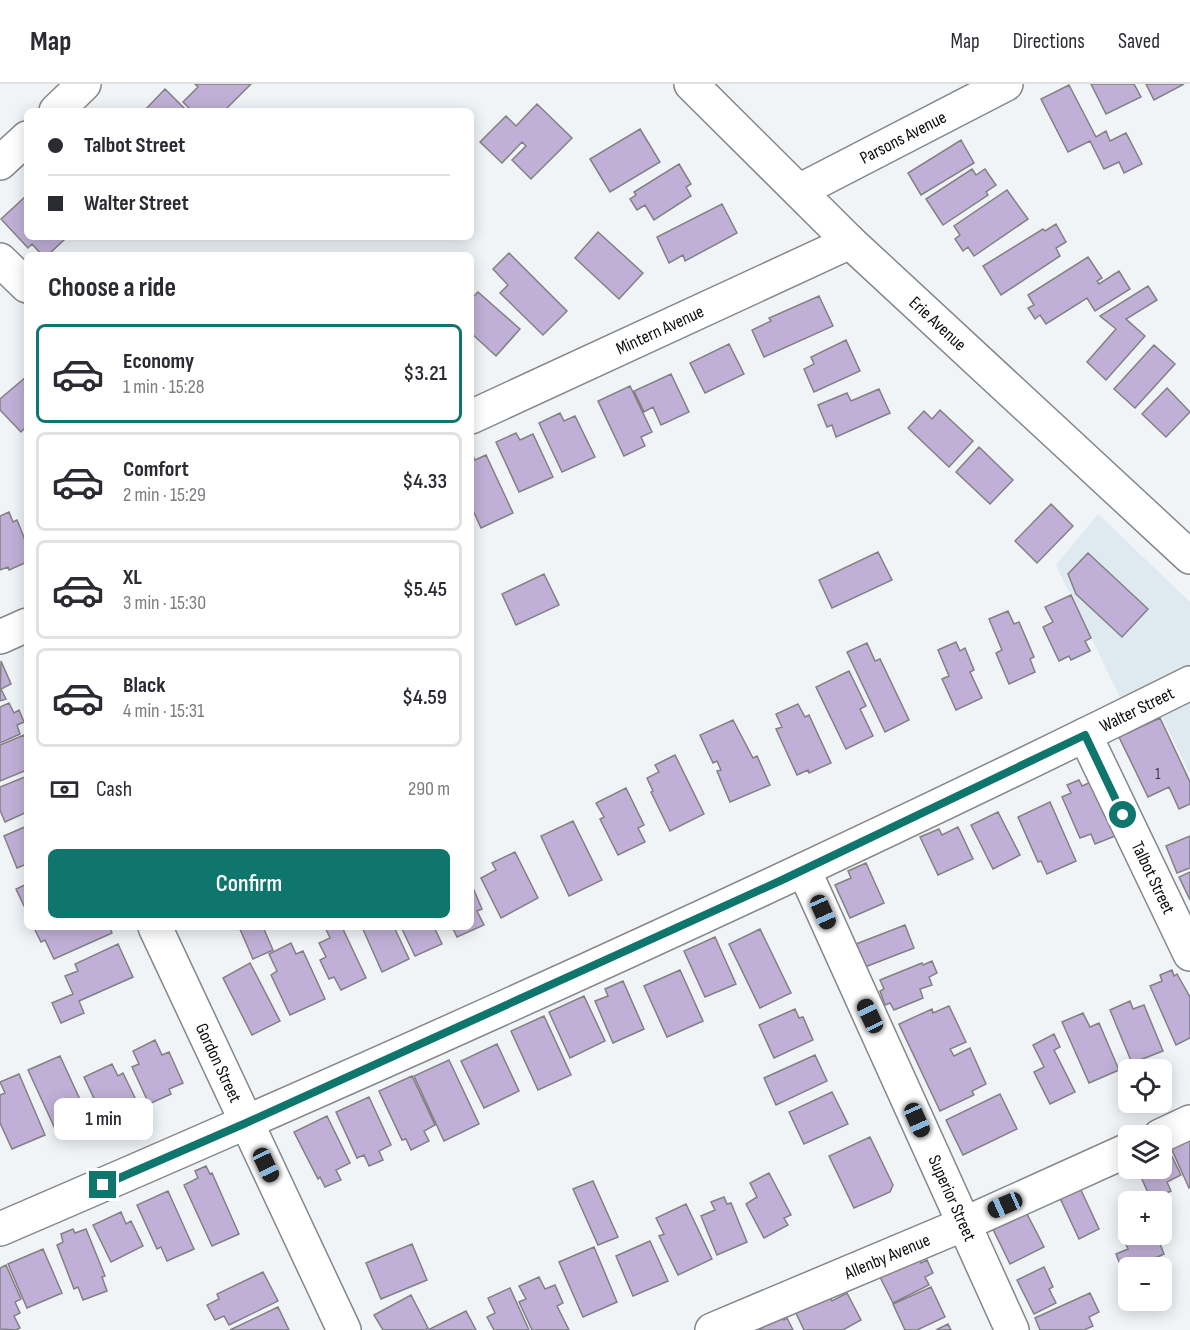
<!DOCTYPE html>
<meta charset="utf-8">
<style>
:root{--surface:#fff;--page:#f7f7f7;--text:#2b2b33;--muted:#7c7c81;--line:#e1e1e2;--accent:#0f766e}
body{margin:0;font-family:"Sofia Sans Condensed",sans-serif;background:var(--page);color:var(--text);height:100vh;display:flex;flex-direction:column;font-size:22px;white-space:nowrap}
*{box-sizing:border-box;margin:0}
p{font-size:20px;color:var(--muted)}
.icon{flex:none;width:33px;height:33px;fill:none;stroke:currentColor;stroke-width:2;stroke-linecap:round;stroke-linejoin:round}
.map{position:relative;flex:1;overflow:hidden}
.sheet{position:absolute;left:24px;top:168px;width:450px;height:678px;display:flex;flex-direction:column;background:var(--surface);border-radius:9px;box-shadow:0 3px 15px #0003}
.sheet>*{flex:none}
.top-card{position:absolute;left:24px;top:24px;width:450px;height:132px;border-radius:9px;box-shadow:0 3px 15px #0003;display:grid;align-content:center;height:132px;padding:0 24px;background:var(--surface)}
.controls{position:absolute;left:1118px;top:975px;display:grid;gap:12px}
.controls a{display:grid;place-items:center;width:54px;height:54px;border-radius:9px;background:var(--surface);box-shadow:0 3px 15px #0003;font-size:30px}
.end{position:absolute;width:27px;height:27px;margin:-14px;border:8px solid #0f766e;background:#fff;box-shadow:0 0 0 3px #fff}
.from{border-radius:50%}
.bubble{position:absolute;height:42px;border-radius:9px;background:var(--surface);box-shadow:0 3px 15px #0003;font-size:20px;font-weight:600;line-height:42px;text-align:center}
.car{position:absolute;width:18px;height:36px;margin:-18px -9px;border-radius:8px;box-shadow:0 0 4px 2px #0007;background:linear-gradient(#222 24%,#8ab4d8 0 40%,#222 0 76%,#8ab4d8 0 86%,#222 0)}
.top-card b{display:flex;align-items:center;gap:21px;height:57px;font-size:22px}
.top-card b+b{border-top:2px solid var(--line)}
.top-card i{width:15px;height:15px;background:var(--text)}
ul{padding:0;list-style:none}
li{display:flex;align-items:center;gap:18px;height:99px;margin:0 12px 9px;padding:0 12px;border:3px solid var(--line);border-radius:9px}
li div{flex:1}
li b{display:block;font-size:22px}
li em{font-style:normal;font-weight:600}
li.current{border-color:var(--accent)}
li>.icon{width:54px;height:54px;stroke-width:1.5}
h2{padding:0 24px;font-size:27px;line-height:72px}
.pay{display:flex;align-items:center;gap:15px;height:66px;padding:0 24px;font-size:22px}
.pay p{margin-inline-start:auto}
.button{display:flex;gap:12px;margin-top:auto;padding:12px 24px}
.button a{flex:1;height:69px;border-radius:9px;background:var(--accent);color:#fff;font-size:24px;font-weight:600;line-height:69px;text-align:center}
header{display:flex;align-items:center;gap:36px;box-sizing:border-box;height:84px;padding:0 30px;background:var(--surface);border-bottom:2px solid var(--line)}
header strong{font-size:28px}
nav{display:flex;gap:33px;margin-inline-start:auto;font-size:21px}
.map>svg:first-child{display:block}
.built{fill:#dfe9f0}
.building{fill:#c0b0d7;stroke:#828084;stroke-width:1.5}
.lines{fill:none;stroke-linecap:round;stroke-linejoin:round}
.minor-casing{stroke:#85878a;stroke-width:36}
.major-casing{stroke:#85878a;stroke-width:36}
.minor{stroke:#fff;stroke-width:33}
.major{stroke:#fff;stroke-width:33}
.route{stroke:#0f766e;stroke-width:8}
.labels{text-anchor:middle;stroke-width:6;stroke-linejoin:round;paint-order:stroke}
.number-label{font-size:15px;fill:#3a3641}
.street-label{font-size:18px;fill:#0d0e0f;stroke:#f0f4f6}
</style>
<header>
<strong>Map</strong>
<nav><a>Map</a><a>Directions</a><a>Saved</a></nav>
</header>
<div class="map">
<svg width="1190" height="1246" viewBox="0 0 1190 1246">
<rect width="100%" height="100%" fill="#f0f4f6"/>
<path class="built" d="M1098,430L1190,518V690L1161,631L1134,642L1056,481Z"/>
<path class="building" d="M195,0H251L224,27H192L183,18L198,3Z
M1091,0H1134L1141,13L1106,30Z
M1146,0H1184L1154,16Z
M1069,1L1096,53L1106,47L1110,57L1126,49L1142,80L1124,89L1119,78L1104,85L1090,57L1068,68L1041,15Z
M165,5L187,27H144Z
M537,20L572,54L531,95L512,76L526,62L522,58L502,79L480,58L506,32L516,42Z
M640,45L660,78L610,108L590,75Z
M961,56L974,79L921,111L908,89Z
M679,80L691,100L686,103L691,112L654,136L645,121L637,126L630,115L636,111L634,108Z
M972,85L976,91L985,85L996,101L986,108L988,111L943,141L926,115Z
M1007,106L1028,135L974,172L968,163L963,167L955,155L960,151L954,142Z
M26,112L27,153H63L65,155L48,171H42L32,160L28,164L1,135Z
M722,120L737,149L685,177L683,171L669,179L657,153Z
M1056,140L1066,158L1056,164L1060,172L1001,211L983,182L1043,145L1045,147Z
M598,148L643,189L619,215L575,174Z
M509,169L567,227L543,251L500,209L508,201L493,185Z
M1088,173L1102,194L1097,197L1099,200L1119,187L1130,205L1095,227L1087,214L1046,240L1040,231L1035,235L1028,224L1034,221L1028,211Z
M1148,202L1157,216L1126,235L1145,252L1106,296L1087,278L1116,245L1100,232Z
M478,208L520,245L496,272L471,249V215Z
M819,212L833,242L764,273L752,246L771,237L769,234Z
M846,256L860,287L814,308L804,285L814,280L811,273Z
M729,260L744,290L705,309L690,279Z
M1154,261L1175,280L1135,324L1114,305Z
M671,290L689,328L661,341L653,323L644,328L634,307Z
M27,292V342L21,348L0,326V315Z
M630,302L652,348L641,353L645,362L624,372L598,317Z
M1167,304L1190,328L1166,353L1142,330Z
M879,305L890,329L836,353L832,341L827,343L818,321L847,309L851,317Z
M940,326L973,357L949,383L908,344L924,327L932,335Z
M560,329L564,337L575,332L595,373L562,388L539,339Z
M516,349L520,356L533,350L553,393L519,408L496,358Z
M979,363L1013,396L990,420L956,388Z
M472,370L475,376L486,371L513,429L481,444L471,422Z
M1051,420L1073,442L1037,479L1015,457Z
M9,428L13,438L17,436L27,461V478L9,486L8,483L0,486V432Z
M878,468L892,496L832,524L819,496Z
M1088,469L1148,525L1122,553L1076,510L1068,490Z
M544,490L559,521L516,541L502,510Z
M1071,511L1091,554L1085,557L1090,567L1071,576L1069,572L1059,577L1043,543L1053,538L1045,523Z
M1008,527L1014,540L1019,538L1034,573L1030,575L1035,588L1009,600L996,569L1002,566L989,535Z
M956,558L960,567L965,564L974,586L970,588L982,614L956,626L942,595L949,592L938,566Z
M867,559L875,577L880,575L909,636L885,648L847,568Z
M1,577L11,600L1,605L6,615L0,617Z
M849,587L866,622L860,625L873,652L846,665L816,603Z
M9,619L14,629L19,626L24,638L17,641L20,650L0,659V623Z
M798,620L805,633L809,631L831,679L809,689L808,686L797,691L776,645L782,643L776,630Z
M1160,634L1190,698V720L1179,725L1169,703L1148,713L1119,653Z
M733,636L753,674L757,672L770,701L730,718L717,687L721,686L717,677L713,679L700,651Z
M24,651L27,658V686L0,697V661Z
M675,671L704,730L670,747L651,708L653,707L647,694L659,688L655,681Z
M27,692V728L5,738L0,726V703Z
M1079,696L1082,702L1091,698L1115,752L1095,760L1091,750L1080,754L1062,713L1071,709L1067,701Z
M626,704L644,741L638,744L645,758L618,771L600,735L604,733L596,719Z
M1050,718L1076,777L1047,790L1041,777L1038,778L1018,733Z
M998,728L1020,771L993,785L971,741Z
M573,737L602,796L569,812L541,752Z
M27,742V780L17,784L4,752Z
M958,743L973,775L938,791L920,753L939,745L942,751Z
M1190,752V784L1177,789L1166,762Z
M515,768L538,814L501,834L481,794L496,786L492,779Z
M866,779L884,819L850,834L835,801L851,794L848,787Z
M1190,788V816L1179,793Z
M27,800V826H26L16,805Z
M473,804L482,825L477,827L484,841L457,853L452,843H471V805Z
M905,841L914,864L865,883L856,860Z
M40,843H110L112,849L54,875L45,856L41,858L35,846Z
M239,843H263L273,866L253,875Z
M325,843H342L366,894L341,906L334,893L329,895L320,876L326,873L319,859L330,854Z
M362,843H394L409,875L382,888Z
M401,843H434L442,860L415,872Z
M760,845L791,909L760,924L729,860Z
M715,853L736,900L705,913L684,867Z
M291,859L296,870L303,867L325,915L290,931L271,891L277,887L269,870Z
M118,860L133,893L79,917L84,929L61,939L52,919L73,910L65,892L78,887L75,880Z
M932,877L937,889L929,893L932,901L920,905L923,914L894,926L890,919L885,921L880,907L884,905L880,896L922,879L923,881Z
M250,879L280,937L252,951L223,894Z
M680,886L703,937L667,953L644,902Z
M1172,886L1174,892L1177,890L1190,913V954L1176,961L1150,902L1162,897L1160,891Z
M623,897L644,945L613,959L595,917L608,912L605,905Z
M584,912L605,957L570,974L549,928Z
M1130,917L1133,925L1144,921L1163,967L1132,979L1110,926Z
M949,922L966,958L950,965L954,972L970,964L986,1000L972,1007L974,1011L940,1027L899,940L932,925L933,929Z
M795,925L799,934L803,933L813,956L774,974L759,941Z
M1083,929L1090,943L1099,939L1119,986L1089,999L1062,938Z
M544,932L571,991L538,1006L511,947Z
M1054,950L1060,963L1054,966L1075,1008L1050,1020L1034,988L1044,983L1033,961Z
M155,956L162,971L169,968L183,999L169,1005L171,1010L149,1020L132,983L139,980L133,967Z
M497,960L519,1007L484,1024L461,977Z
M815,971L827,997L776,1021L764,994Z
M60,972L82,1020L76,1023L83,1037L57,1049L28,986Z
M449,976L479,1040L444,1057L414,992Z
M112,980L118,992L123,989L137,1018L123,1024L125,1029L105,1038L84,993Z
M19,990L45,1051L12,1065L0,1039V1011L5,1009L0,998Z
M412,992L435,1041L424,1047L429,1057L411,1066L406,1055L402,1056L379,1007Z
M832,1008L848,1040L804,1060L789,1028Z
M1000,1010L1017,1045L963,1071L946,1036Z
M369,1013L391,1061L379,1067L383,1076L369,1082L364,1071L357,1074L336,1028Z
M327,1032L350,1079L336,1086L341,1096L325,1103L320,1093L318,1095L294,1048Z
M1190,1047V1103L1189,1104L1168,1057Z
M870,1053L893,1101L890,1108L854,1124L829,1072Z
M1166,1060L1181,1091L1167,1098L1171,1107L1157,1113L1155,1108L1149,1111L1137,1084H1161V1063Z
M206,1082L210,1090L212,1089L239,1150L212,1162L184,1101L198,1094L195,1087Z
M769,1089L791,1131L784,1134L788,1141L764,1154L746,1120L757,1113L750,1099Z
M593,1097L618,1153L598,1161L573,1105Z
M1080,1104L1099,1145L1079,1155L1060,1114Z
M168,1107L194,1165L167,1177L161,1163L157,1165L137,1121Z
M724,1113L727,1120L731,1119L747,1158L717,1171L701,1132L715,1126L711,1118Z
M686,1120L712,1175L678,1191L659,1152L664,1150L656,1134Z
M121,1128L126,1140L131,1137L143,1162L111,1178L93,1141Z
M1010,1130L1013,1136L1027,1130L1044,1163L1010,1180L990,1139Z
M73,1145L75,1149L86,1145L105,1192L102,1193L107,1207L83,1216L78,1203L74,1205L57,1161L63,1158L61,1150Z
M1136,1150H1156L1164,1170L1133,1184H1128V1186L1123,1188L1116,1170L1128,1165L1124,1156Z
M650,1157L668,1197L633,1212L616,1172Z
M412,1160L427,1196L381,1215L366,1179Z
M594,1163L617,1218L583,1233L559,1178Z
M43,1165L62,1209L27,1224L8,1180Z
M916,1170L921,1179L927,1176L933,1189L925,1193L929,1201L893,1219L878,1189Z
M6,1181L21,1215L15,1218L20,1229L14,1232L20,1244L16,1246L0,1245V1184Z
M1044,1183L1053,1203L1049,1205L1056,1219L1034,1230L1017,1196Z
M263,1188L278,1217L229,1241L224,1232L215,1236L207,1221L219,1215L217,1210Z
M539,1193L545,1205L555,1201L563,1219L557,1222L569,1246H532L519,1218L526,1215L519,1202Z
M931,1203L945,1233L917,1246H905L893,1220Z
M510,1204L529,1246H494L487,1233L495,1229L488,1214Z
M847,1209L861,1236L843,1246H804L795,1227L829,1210L832,1217Z
M1090,1209L1099,1228L1089,1233L1093,1242L1084,1246H1040L1035,1234Z
M411,1211L428,1244L425,1246H383L374,1231Z
M278,1223L289,1246H230Z
M466,1227L476,1246H428Z
M780,1227L784,1236L787,1234L793,1246H759L762,1244L759,1238Z
M948,1240L951,1246H936Z"/>
<g class="lines">
<defs>
<g id="minor">
<path d="M56,27L84,0"/>
<path d="M0,79L27,54"/>
<path id="s1" d="M799,107L1006,0"/>
<path d="M0,176L27,202"/>
<path id="s2" d="M471,333L850,158"/>
<path d="M0,553L27,541"/>
<path id="s3" d="M1085,651L1190,870"/>
<path id="s4" d="M804,786L1012,1246"/>
<path id="s5" d="M155,843L344,1246"/>
<path d="M1160,1052L1190,1038"/>
<path id="s6" d="M0,1145C401,973 799,794 1190,599"/>
<path id="s7" d="M712,1246L964,1140L1128,1066"/>
</g>
<g id="major">
<path id="s8" d="M691,0L850,158L1190,473"/>
</g>
</defs>
<use href="#minor" class="minor-casing"/>
<use href="#major" class="major-casing"/>
<use href="#minor" class="minor"/>
<use href="#major" class="major"/>
</g>
<g class="lines">
<path class="route" d="M103,1101L246,1039L782,796L1085,651L1123,731"/>
</g>
<g class="labels">
<g class="number-label">
<text x="1158" y="695">1</text>
</g>
<g class="street-label">
<text dy="6" stroke="none"><textPath href="#s1" startOffset="117">Parsons Avenue</textPath></text>
<text dy="6" stroke="none"><textPath href="#s8" startOffset="344">Erie Avenue</textPath></text>
<text dy="6" stroke="none"><textPath href="#s2" startOffset="208">Mintern Avenue</textPath></text>
<text dy="6" stroke="none"><textPath href="#s6" startOffset="1250">Walter Street</textPath></text>
<text dy="6" stroke="none"><textPath href="#s3" startOffset="158">Talbot Street</textPath></text>
<text dy="6" stroke="none"><textPath href="#s5" startOffset="150">Gordon Street</textPath></text>
<text dy="6" stroke="none"><textPath href="#s4" startOffset="360">Superior Street</textPath></text>
<text dy="6" stroke="none"><textPath href="#s7" startOffset="190">Allenby Avenue</textPath></text>
</g>
</g>
</svg>
<div class="controls">
<a><svg class="icon" aria-label="locate" viewBox="0 0 24 24"><circle cx="12" cy="12" r="6"/><path d="M12 2v4M12 18v4M2 12h4M18 12h4"/></svg></a>
<a><svg class="icon" aria-label="layers" viewBox="0 0 24 24"><path d="M12 4l9 5-9 5-9-5zM3 14l9 5 9-5"/></svg></a>
<a>+</a>
<a>−</a>
</div>
<i class="end from" style="left:1123px;top:731px"></i>
<i class="end" style="left:103px;top:1101px"></i>
<div class="bubble" style="left:54px;top:1014px;width:99px">1 min</div>
<i class="car" style="left:823px;top:828px;rotate:156deg"></i>
<i class="car" style="left:870px;top:932px;rotate:335deg"></i>
<i class="car" style="left:917px;top:1036px;rotate:156deg"></i>
<i class="car" style="left:266px;top:1081px;rotate:155deg"></i>
<i class="car" style="left:1005px;top:1121px;rotate:246deg"></i>
<div class="top-card">
<b><i class="from"></i>Talbot Street</b>
<b><i></i>Walter Street</b>
</div>
<section class="sheet">
<h2>Choose a ride</h2>
<ul>
<li class="current"><svg class="icon" aria-label="car" viewBox="0 0 24 24"><path d="M5 17H2v-5l4-1 3-4h7l3 4 3 1v5h-3M9 17h6M6 11h13"/><circle cx="7" cy="17" r="2"/><circle cx="17" cy="17" r="2"/></svg><div><b>Economy</b><p>1 min · 15:28</p></div><em>$3.21</em></li>
<li><svg class="icon" aria-label="car" viewBox="0 0 24 24"><path d="M5 17H2v-5l4-1 3-4h7l3 4 3 1v5h-3M9 17h6M6 11h13"/><circle cx="7" cy="17" r="2"/><circle cx="17" cy="17" r="2"/></svg><div><b>Comfort</b><p>2 min · 15:29</p></div><em>$4.33</em></li>
<li><svg class="icon" aria-label="car" viewBox="0 0 24 24"><path d="M5 17H2v-5l4-1 3-4h7l3 4 3 1v5h-3M9 17h6M6 11h13"/><circle cx="7" cy="17" r="2"/><circle cx="17" cy="17" r="2"/></svg><div><b>XL</b><p>3 min · 15:30</p></div><em>$5.45</em></li>
<li><svg class="icon" aria-label="car" viewBox="0 0 24 24"><path d="M5 17H2v-5l4-1 3-4h7l3 4 3 1v5h-3M9 17h6M6 11h13"/><circle cx="7" cy="17" r="2"/><circle cx="17" cy="17" r="2"/></svg><div><b>Black</b><p>4 min · 15:31</p></div><em>$4.59</em></li>
</ul>
<div class="pay"><svg class="icon" aria-label="cash" viewBox="0 0 24 24"><path d="M3 7h18v10H3z"/><circle cx="12" cy="12" r="2"/></svg>Cash<p>290 m</p></div>
<div class="button"><a>Confirm</a></div>
</section>
</div>
